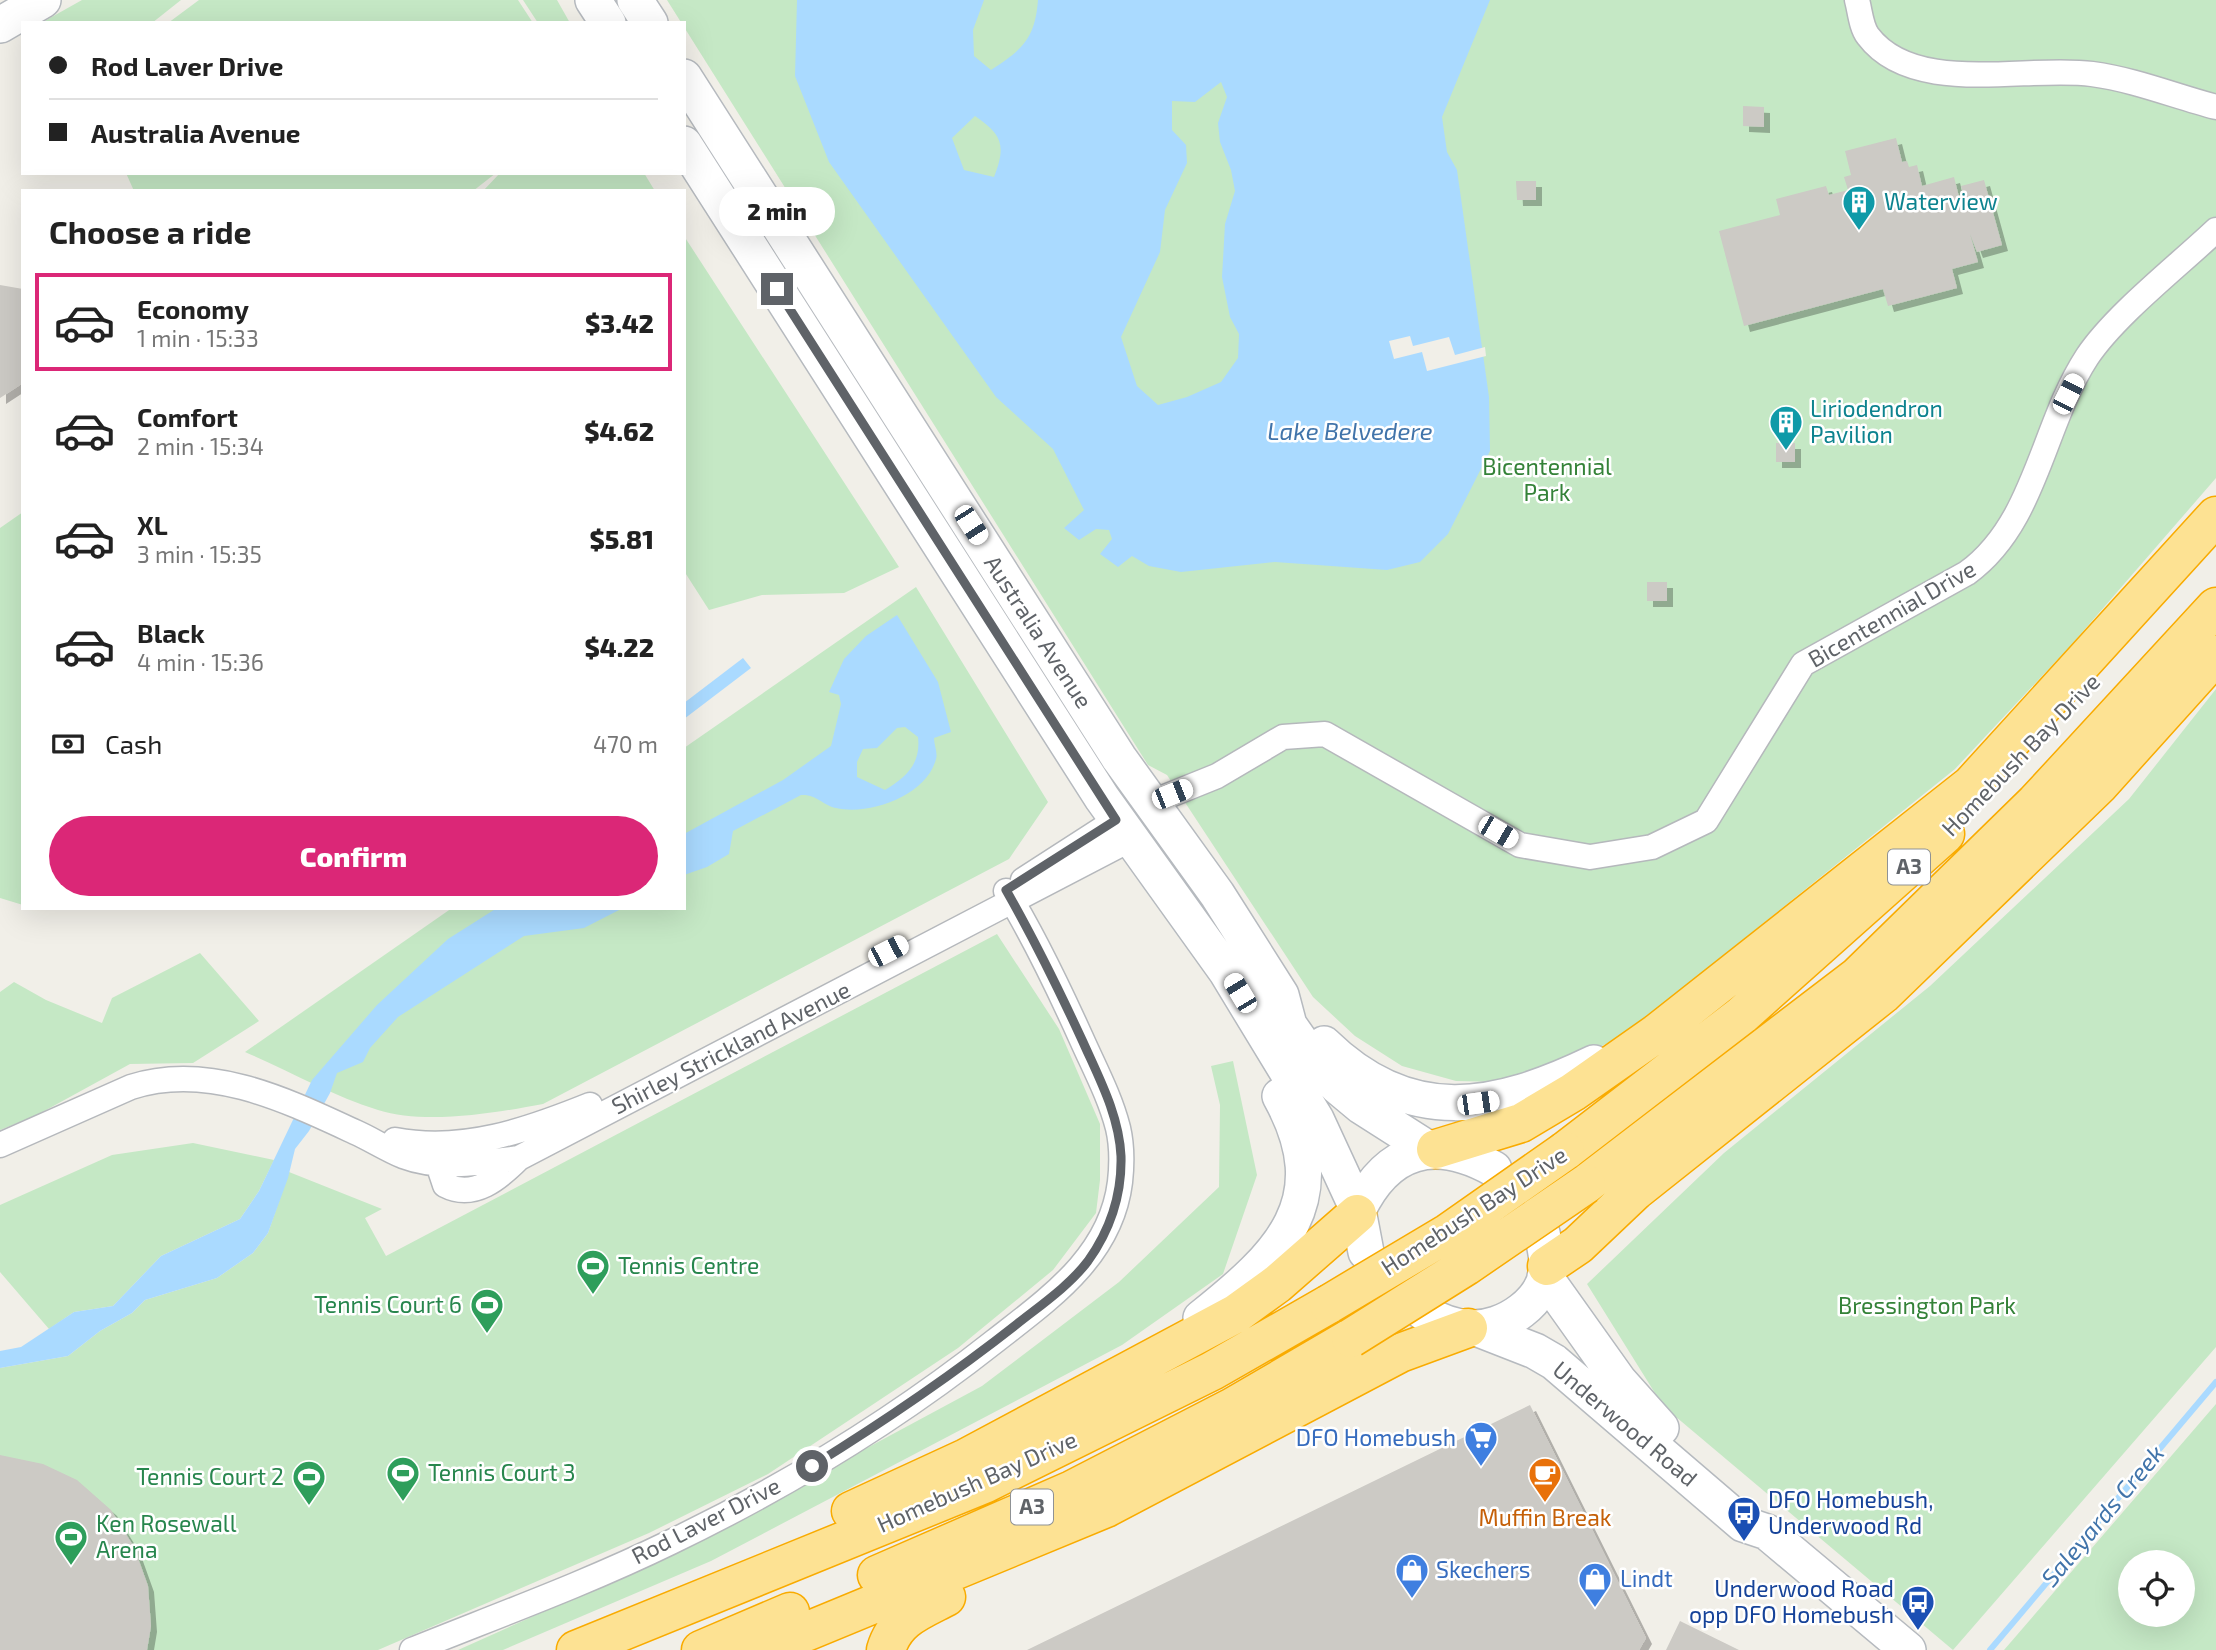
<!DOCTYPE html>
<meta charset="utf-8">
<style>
:root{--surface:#fff;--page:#f2f2f2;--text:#222;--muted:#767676;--line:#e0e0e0;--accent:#db2777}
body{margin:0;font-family:"Exo 2",sans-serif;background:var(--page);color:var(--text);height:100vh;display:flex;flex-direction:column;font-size:26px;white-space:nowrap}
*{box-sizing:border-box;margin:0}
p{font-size:23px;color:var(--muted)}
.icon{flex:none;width:38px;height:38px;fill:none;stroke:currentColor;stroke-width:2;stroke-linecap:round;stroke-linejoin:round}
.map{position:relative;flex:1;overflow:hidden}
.panel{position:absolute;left:21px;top:189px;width:665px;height:721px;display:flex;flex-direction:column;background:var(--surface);border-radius:0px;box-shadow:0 7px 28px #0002}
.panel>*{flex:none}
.top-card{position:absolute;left:21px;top:21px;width:665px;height:154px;border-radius:0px;box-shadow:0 7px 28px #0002;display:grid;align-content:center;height:154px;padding:0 28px;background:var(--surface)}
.controls{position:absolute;left:2118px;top:1550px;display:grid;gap:14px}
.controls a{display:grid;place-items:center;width:77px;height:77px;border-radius:50%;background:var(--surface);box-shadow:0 7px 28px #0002;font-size:35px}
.end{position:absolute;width:32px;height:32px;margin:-16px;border:9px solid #5f6368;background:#fff;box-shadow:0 0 0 4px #fff}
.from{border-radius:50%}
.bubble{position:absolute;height:49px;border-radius:24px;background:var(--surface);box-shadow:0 7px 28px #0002;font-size:23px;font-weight:800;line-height:49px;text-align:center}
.car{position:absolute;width:21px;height:42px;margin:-21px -10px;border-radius:9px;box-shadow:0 0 5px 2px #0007;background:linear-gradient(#fff 24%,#345 0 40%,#fff 0 76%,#345 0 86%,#fff 0)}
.top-card b{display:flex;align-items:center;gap:24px;height:66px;font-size:26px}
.top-card b+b{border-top:2px solid var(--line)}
.top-card i{width:18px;height:18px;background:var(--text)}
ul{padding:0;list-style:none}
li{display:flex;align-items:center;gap:21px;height:98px;margin:0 14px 10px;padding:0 14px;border:4px solid transparent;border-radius:0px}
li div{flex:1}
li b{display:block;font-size:26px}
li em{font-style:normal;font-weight:800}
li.current{border-color:var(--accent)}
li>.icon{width:63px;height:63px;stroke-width:1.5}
h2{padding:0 28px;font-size:32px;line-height:84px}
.pay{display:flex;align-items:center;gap:18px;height:77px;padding:0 28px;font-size:26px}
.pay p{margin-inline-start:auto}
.action{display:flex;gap:14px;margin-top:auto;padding:14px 28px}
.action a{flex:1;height:80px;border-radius:42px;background:var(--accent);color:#fff;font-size:28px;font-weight:800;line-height:80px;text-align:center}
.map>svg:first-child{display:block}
.green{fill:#c5e8c5;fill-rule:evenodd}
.water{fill:#aadaff;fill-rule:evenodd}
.pier{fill:#f1efe8}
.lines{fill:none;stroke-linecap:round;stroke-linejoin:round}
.stream{stroke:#aadaff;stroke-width:6}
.building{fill:#cccac5;filter:url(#shadow)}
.street-casing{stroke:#b5b8bc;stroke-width:27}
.secondary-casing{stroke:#b6babf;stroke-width:38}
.highway-casing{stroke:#f9ab00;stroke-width:41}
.street{stroke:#fff;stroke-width:24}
.secondary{stroke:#fff;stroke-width:35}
.highway{stroke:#fde293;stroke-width:38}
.highway-bridge-casing{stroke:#f9ab00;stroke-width:41;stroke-linecap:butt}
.highway-bridge{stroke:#fde293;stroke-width:38}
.route{stroke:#5f6368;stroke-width:9}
.labels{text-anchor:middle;stroke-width:5;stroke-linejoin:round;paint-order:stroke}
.shield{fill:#fff;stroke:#8f9295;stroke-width:2}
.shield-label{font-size:21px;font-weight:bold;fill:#5f6368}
.culture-label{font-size:23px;fill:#0d838f;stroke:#fff;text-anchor:start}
.park-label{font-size:23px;fill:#348238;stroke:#fff}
.street-label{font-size:23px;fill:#5f6368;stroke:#fff}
.leisure-label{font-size:23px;fill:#27864d;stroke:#fff;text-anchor:start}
.shop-label{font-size:23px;fill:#366cbe;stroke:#fff;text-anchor:start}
.transit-label{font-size:23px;fill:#164399;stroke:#fff;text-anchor:start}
.food-label{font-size:23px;fill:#c56008;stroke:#fff}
.water-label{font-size:24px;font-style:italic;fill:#4174aa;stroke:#fff}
</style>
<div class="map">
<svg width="2216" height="1650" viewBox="0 0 2216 1650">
<defs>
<filter id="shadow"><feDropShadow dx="6" dy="6" stdDeviation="0" flood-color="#0004"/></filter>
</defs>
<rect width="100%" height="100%" fill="#f1efe8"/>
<path class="green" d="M82,0H181L152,23H41Z
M199,0H518L533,23H168Z
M523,0H557L570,23H538Z
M667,0H2216V478L2072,644L1955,769L1624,1035L1553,1070L1500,1082L1456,1081L1402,1066L1355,1036L1313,997L1167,775L1148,765Z
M126,173H496L473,191H134Z
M500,173H644L655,191H483Z
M684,236L899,567L844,593L762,595L709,610L684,571Z
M23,512V905L0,898V528Z
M916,587L1048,802L1009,859L543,1104C495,1113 425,1125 378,1110C333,1096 289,1071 245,1052L452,908H684V748Z
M2216,689V1347L1953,1650L1663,1406L1587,1284L1724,1153L1930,986L2129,799Z
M997,934L1059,1029L1100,1124V1180L1096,1213L1053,1270L958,1348L768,1474L649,1533L378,1650H0V1368L68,1356L100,1331L132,1313L145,1300L217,1278L253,1253L268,1233L289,1172L382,1209L365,1218L386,1256Z
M200,953L259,1021L193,1063L130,1064L37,1115L0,1130V992L14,982L46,1000L102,1023L112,998Z
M1233,1061L1257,1175L1223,1274L1122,1345L711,1561L503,1650H458L661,1559L982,1386L1119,1282L1219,1187L1220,1105L1211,1066Z
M193,1143L274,1160L259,1191L240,1219L161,1256L113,1306L74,1312L49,1329L0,1272V1205L112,1155Z
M2216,1404V1650H2004ZM2130,1563H2182V1615H2130Z"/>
<path class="water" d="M797,0H984L973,30L974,56L991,70C1022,50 1035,39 1038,0H1490L1442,117L1447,152L1457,170L1489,397L1490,451L1448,534L1420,562L1387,570L1275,562L1181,572L1149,566L1132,556L1118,567L1100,554L1112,539L1109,530L1096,529L1079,540L1064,528L1084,510L1053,449L996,397L829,162L795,76ZM1221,82L1227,97L1218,123L1220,142L1231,170L1235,191L1225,224L1222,277L1230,317L1239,334L1238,358L1221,382L1187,397L1158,405L1137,386L1121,337L1160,252L1165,210L1187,163L1186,145L1172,130V101L1195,102ZM975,116C1003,135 1006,146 994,177L964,170L952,138Z
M897,615L938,682L951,732L934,738C934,745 938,753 936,759C927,795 870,816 836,808C822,805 817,794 801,795L733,831L729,854L707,867L684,875V834L783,780L831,746L841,704L839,695L829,692L844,659L866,636ZM905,727L918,737C921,763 907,777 885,790L857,777V762L863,749L877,748L897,728Z
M743,658L751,668L684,719V703Z
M497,908H623L584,928L524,936L398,1017L370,1048L363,1062L337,1073L330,1093L309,1131L295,1149L288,1178L268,1233L253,1253L217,1278L145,1300L132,1313L100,1331L68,1356L0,1368V1351L21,1347L74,1312L113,1306L161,1256L240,1219L259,1191L312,1080L377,1005L448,939Z"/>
<path class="pier" d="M1410,336L1413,346L1449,337L1455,355L1485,347L1486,356L1427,371L1422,352L1394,359L1389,341Z"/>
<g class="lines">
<path class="stream" d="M1990,1650L2216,1382"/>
</g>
<path class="building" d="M1743,106L1764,107V127L1743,126Z
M1896,138L1902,162L1907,161L1909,167L1917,165L1922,186L1954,177L1961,205L1966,204L1961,186L1984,180L2002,245L1977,252L1970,234L1978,262L1952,269L1957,288L1888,306L1883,289L1744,326L1719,231L1780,215L1776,199L1826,186L1829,195L1848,190L1844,177L1851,175L1845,151Z
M1516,181H1536V200H1517Z
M0,285L23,289V383L0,398Z
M1776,443H1795V462H1776Z
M1647,582H1667V601H1647Z
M1530,1405L1646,1638L1639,1650H1027Z
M0,1455L43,1464L77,1480L111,1510L134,1547L148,1586L151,1626L147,1650H0Z
M1680,1621L1739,1650H1666Z"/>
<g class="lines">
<defs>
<path id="street" d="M1857,0C1860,11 1861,27 1868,36C1914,97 2027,65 2092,74C2136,80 2174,96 2216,107
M1150,803L1217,776L1283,737L1325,734L1520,845L1590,857L1652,847L1706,821L1803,664L1967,573C2036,523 2042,426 2087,357C2115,315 2178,266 2216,230
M1023,880L1116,820
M395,1140C463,1153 528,1130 590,1105
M0,1145L131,1087C208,1062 286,1100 355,1132C371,1139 386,1149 403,1156C440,1170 481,1163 519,1158L1131,839
M440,1151L438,1164L445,1185C474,1200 499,1178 519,1158
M412,1650C499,1615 587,1583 671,1542C785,1487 895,1420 995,1341C1050,1298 1111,1256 1120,1182C1122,1164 1122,1145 1118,1128C1110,1097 1095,1069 1082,1040C1059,989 1035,938 1006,891"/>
<path id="secondary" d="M593,0L608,23
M635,0L650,23
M0,25L43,0
M684,77L1119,758L1217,894L1281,995L1289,1025L1310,1055L1337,1086L1361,1106L1430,1150
M684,144L1102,798L1226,971L1316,1119L1358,1210
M1324,1044C1410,1128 1496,1110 1594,1063
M1366,1252L1358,1210C1388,1148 1435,1136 1494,1169
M1545,1277L1619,1381L1661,1428
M1423,1312C1438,1321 1453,1327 1470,1328C1504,1330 1547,1301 1547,1265C1547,1254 1544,1243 1542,1233
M1201,1318C1280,1255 1338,1201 1280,1096
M1476,1328L1535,1351L1554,1362L1743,1524L1767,1532L1908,1650"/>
<path id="highway" d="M1436,1149L1521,1123L1573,1092L1657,1033L1971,785L2216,516
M1565,1151L1742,1015L1945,834
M1586,1184L1858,976L2036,802L2216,607
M1547,1266L1578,1245L1635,1191L1883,994L2099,785L2216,655
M851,1511L966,1458L1237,1313L1277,1284L1357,1214
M877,1575L1072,1490L1233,1407L1351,1338
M576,1650L984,1484L1212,1371L1329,1304
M701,1650L790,1612
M762,1650L1106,1508L1400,1353L1468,1328
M886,1650C895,1619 919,1611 946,1597"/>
</defs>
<use href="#street" class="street-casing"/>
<use href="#secondary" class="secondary-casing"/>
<use href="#highway" class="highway-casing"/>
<use href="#street" class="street"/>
<use href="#secondary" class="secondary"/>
<use href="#highway" class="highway"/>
<defs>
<path id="highway-bridge" d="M1329,1304L1448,1233L1565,1151
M1351,1338L1466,1266L1586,1184"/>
</defs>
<use href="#highway-bridge" class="highway-bridge-casing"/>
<use href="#highway-bridge" class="highway-bridge"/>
</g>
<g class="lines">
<path class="route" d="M777,289L1116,820L1006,890C1034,939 1059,990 1083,1042C1099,1078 1119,1115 1121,1156C1122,1194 1110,1230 1088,1261C1070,1285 1041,1305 1017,1324C951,1376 883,1422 812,1466"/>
</g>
<defs>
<symbol id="building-pin" viewBox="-11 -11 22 30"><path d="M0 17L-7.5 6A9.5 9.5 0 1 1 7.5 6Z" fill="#0f9aa8" stroke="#fff"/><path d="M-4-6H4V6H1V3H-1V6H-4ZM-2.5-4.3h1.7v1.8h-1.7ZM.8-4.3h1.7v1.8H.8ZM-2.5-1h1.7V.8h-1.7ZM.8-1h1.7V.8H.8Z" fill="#fff"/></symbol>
<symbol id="stadium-pin" viewBox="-11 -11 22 30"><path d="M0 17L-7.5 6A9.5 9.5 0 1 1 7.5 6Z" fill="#2e9e5b" stroke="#fff"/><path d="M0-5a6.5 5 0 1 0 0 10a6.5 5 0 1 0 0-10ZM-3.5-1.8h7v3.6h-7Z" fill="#fff"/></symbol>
<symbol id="supermarket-pin" viewBox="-11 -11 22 30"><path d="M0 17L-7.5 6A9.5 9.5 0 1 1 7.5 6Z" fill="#3f7fe0" stroke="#fff"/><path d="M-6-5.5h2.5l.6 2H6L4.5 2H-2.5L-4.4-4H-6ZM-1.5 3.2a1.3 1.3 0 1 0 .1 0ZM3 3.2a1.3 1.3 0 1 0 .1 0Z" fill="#fff"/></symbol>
<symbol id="cafe-pin" viewBox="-11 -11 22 30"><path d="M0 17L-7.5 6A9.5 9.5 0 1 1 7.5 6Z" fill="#e8710a" stroke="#fff"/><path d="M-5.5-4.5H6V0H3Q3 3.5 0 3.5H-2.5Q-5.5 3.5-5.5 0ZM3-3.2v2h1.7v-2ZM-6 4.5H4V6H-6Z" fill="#fff"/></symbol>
<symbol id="bus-pin" viewBox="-11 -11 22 30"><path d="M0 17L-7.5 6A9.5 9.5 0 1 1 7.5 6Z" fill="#1a4fb4" stroke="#fff"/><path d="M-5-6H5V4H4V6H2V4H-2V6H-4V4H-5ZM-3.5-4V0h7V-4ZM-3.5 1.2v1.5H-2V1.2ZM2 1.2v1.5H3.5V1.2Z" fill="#fff"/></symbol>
<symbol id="shop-pin" viewBox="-11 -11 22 30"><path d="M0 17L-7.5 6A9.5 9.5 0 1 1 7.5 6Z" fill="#3f7fe0" stroke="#fff"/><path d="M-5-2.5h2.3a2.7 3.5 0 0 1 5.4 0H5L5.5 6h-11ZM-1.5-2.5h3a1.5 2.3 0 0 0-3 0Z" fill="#fff"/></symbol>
</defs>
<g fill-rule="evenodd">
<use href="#building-pin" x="1840" y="183" width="38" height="52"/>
<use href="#building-pin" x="1767" y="403" width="38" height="52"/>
<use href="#stadium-pin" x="574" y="1247" width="38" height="52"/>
<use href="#stadium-pin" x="468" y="1286" width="38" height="52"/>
<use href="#supermarket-pin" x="1462" y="1419" width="38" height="52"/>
<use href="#stadium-pin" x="384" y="1454" width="38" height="52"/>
<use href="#cafe-pin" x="1526" y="1455" width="38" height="52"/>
<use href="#stadium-pin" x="290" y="1458" width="38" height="52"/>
<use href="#bus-pin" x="1725" y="1494" width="38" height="52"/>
<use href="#stadium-pin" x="52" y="1518" width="38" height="52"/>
<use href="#shop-pin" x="1393" y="1551" width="38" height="52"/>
<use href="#shop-pin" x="1576" y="1560" width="38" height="52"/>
<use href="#bus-pin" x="1899" y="1583" width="38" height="52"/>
</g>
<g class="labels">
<g class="shield">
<rect x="1888" y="849.5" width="42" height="35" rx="5"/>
<rect x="1011" y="1489.5" width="42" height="35" rx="5"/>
</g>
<g class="shield-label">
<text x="1909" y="874">A3</text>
<text x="1032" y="1514">A3</text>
</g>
<g class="culture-label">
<text x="1884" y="210">Waterview</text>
<text x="1810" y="417">Liriodendron<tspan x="1810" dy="26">Pavilion</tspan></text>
</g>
<g class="park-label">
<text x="1547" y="475">Bicentennial<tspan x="1547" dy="26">Park</tspan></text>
<text x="1927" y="1314">Bressington Park</text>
</g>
<g class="street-label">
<text transform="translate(1892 614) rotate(-30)" y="8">Bicentennial Drive</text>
<text transform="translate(1038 632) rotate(57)" y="8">Australia Avenue</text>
<text transform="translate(2021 755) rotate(-46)" y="8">Homebush Bay Drive</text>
<text transform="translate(731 1048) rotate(-27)" y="8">Shirley Strickland Avenue</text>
<text transform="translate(1474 1211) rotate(-33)" y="8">Homebush Bay Drive</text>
<text transform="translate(1625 1424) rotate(40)" y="8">Underwood Road</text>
<text transform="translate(977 1482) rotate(-24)" y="8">Homebush Bay Drive</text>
<text transform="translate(706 1521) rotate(-27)" y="8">Rod Laver Drive</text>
</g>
<g class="leisure-label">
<text x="618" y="1274">Tennis Centre</text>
<text x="462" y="1313" text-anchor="end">Tennis Court 6</text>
<text x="428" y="1481">Tennis Court 3</text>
<text x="284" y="1485" text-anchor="end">Tennis Court 2</text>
<text x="96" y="1532">Ken Rosewall<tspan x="96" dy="26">Arena</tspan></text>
</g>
<g class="shop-label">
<text x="1456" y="1446" text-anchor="end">DFO Homebush</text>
<text x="1436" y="1578">Skechers</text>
<text x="1620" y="1587">Lindt</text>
</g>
<g class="transit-label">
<text x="1768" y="1508">DFO Homebush,<tspan x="1768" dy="26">Underwood Rd</tspan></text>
<text x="1894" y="1597" text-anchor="end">Underwood Road<tspan x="1894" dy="26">opp DFO Homebush</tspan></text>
</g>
<g class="food-label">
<text x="1545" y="1526">Muffin Break</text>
</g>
<g class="water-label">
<text x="1350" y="440">Lake Belvedere</text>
<text transform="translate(2103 1516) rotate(-50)" y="8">Saleyards Creek</text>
</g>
</g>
</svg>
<div class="controls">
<a><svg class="icon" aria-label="locate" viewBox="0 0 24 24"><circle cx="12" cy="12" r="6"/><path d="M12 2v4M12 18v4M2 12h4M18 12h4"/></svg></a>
</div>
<i class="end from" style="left:812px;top:1466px"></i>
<i class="end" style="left:777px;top:289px"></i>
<div class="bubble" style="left:719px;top:187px;width:116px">2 min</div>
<i class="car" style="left:2068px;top:394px;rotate:27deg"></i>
<i class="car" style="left:971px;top:525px;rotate:147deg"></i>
<i class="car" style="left:1172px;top:794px;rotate:68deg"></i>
<i class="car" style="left:1498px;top:832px;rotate:120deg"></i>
<i class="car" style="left:888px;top:951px;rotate:63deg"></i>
<i class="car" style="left:1240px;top:993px;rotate:329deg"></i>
<i class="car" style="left:1478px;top:1103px;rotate:82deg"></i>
<div class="top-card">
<b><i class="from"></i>Rod Laver Drive</b>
<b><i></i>Australia Avenue</b>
</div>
<section class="panel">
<h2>Choose a ride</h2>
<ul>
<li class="current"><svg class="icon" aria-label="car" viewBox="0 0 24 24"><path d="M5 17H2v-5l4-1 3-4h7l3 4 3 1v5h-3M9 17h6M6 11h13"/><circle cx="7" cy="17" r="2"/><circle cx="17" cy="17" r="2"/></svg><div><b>Economy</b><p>1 min · 15:33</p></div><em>$3.42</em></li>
<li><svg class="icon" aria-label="car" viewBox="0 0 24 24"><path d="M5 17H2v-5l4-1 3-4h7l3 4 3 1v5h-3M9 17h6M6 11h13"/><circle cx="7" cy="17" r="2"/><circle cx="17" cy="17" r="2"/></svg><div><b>Comfort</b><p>2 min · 15:34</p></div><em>$4.62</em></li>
<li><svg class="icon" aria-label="car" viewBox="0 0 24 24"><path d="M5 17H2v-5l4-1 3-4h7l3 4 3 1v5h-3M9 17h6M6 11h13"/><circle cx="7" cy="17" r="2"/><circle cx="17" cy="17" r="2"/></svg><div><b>XL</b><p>3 min · 15:35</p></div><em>$5.81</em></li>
<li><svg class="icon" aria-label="car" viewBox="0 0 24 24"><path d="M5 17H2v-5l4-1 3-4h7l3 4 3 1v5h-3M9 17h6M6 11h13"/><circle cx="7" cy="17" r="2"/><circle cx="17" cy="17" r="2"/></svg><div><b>Black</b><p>4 min · 15:36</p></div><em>$4.22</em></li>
</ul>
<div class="pay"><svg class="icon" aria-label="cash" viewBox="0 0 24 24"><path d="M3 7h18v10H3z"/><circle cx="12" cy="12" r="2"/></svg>Cash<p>470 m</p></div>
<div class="action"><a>Confirm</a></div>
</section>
</div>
